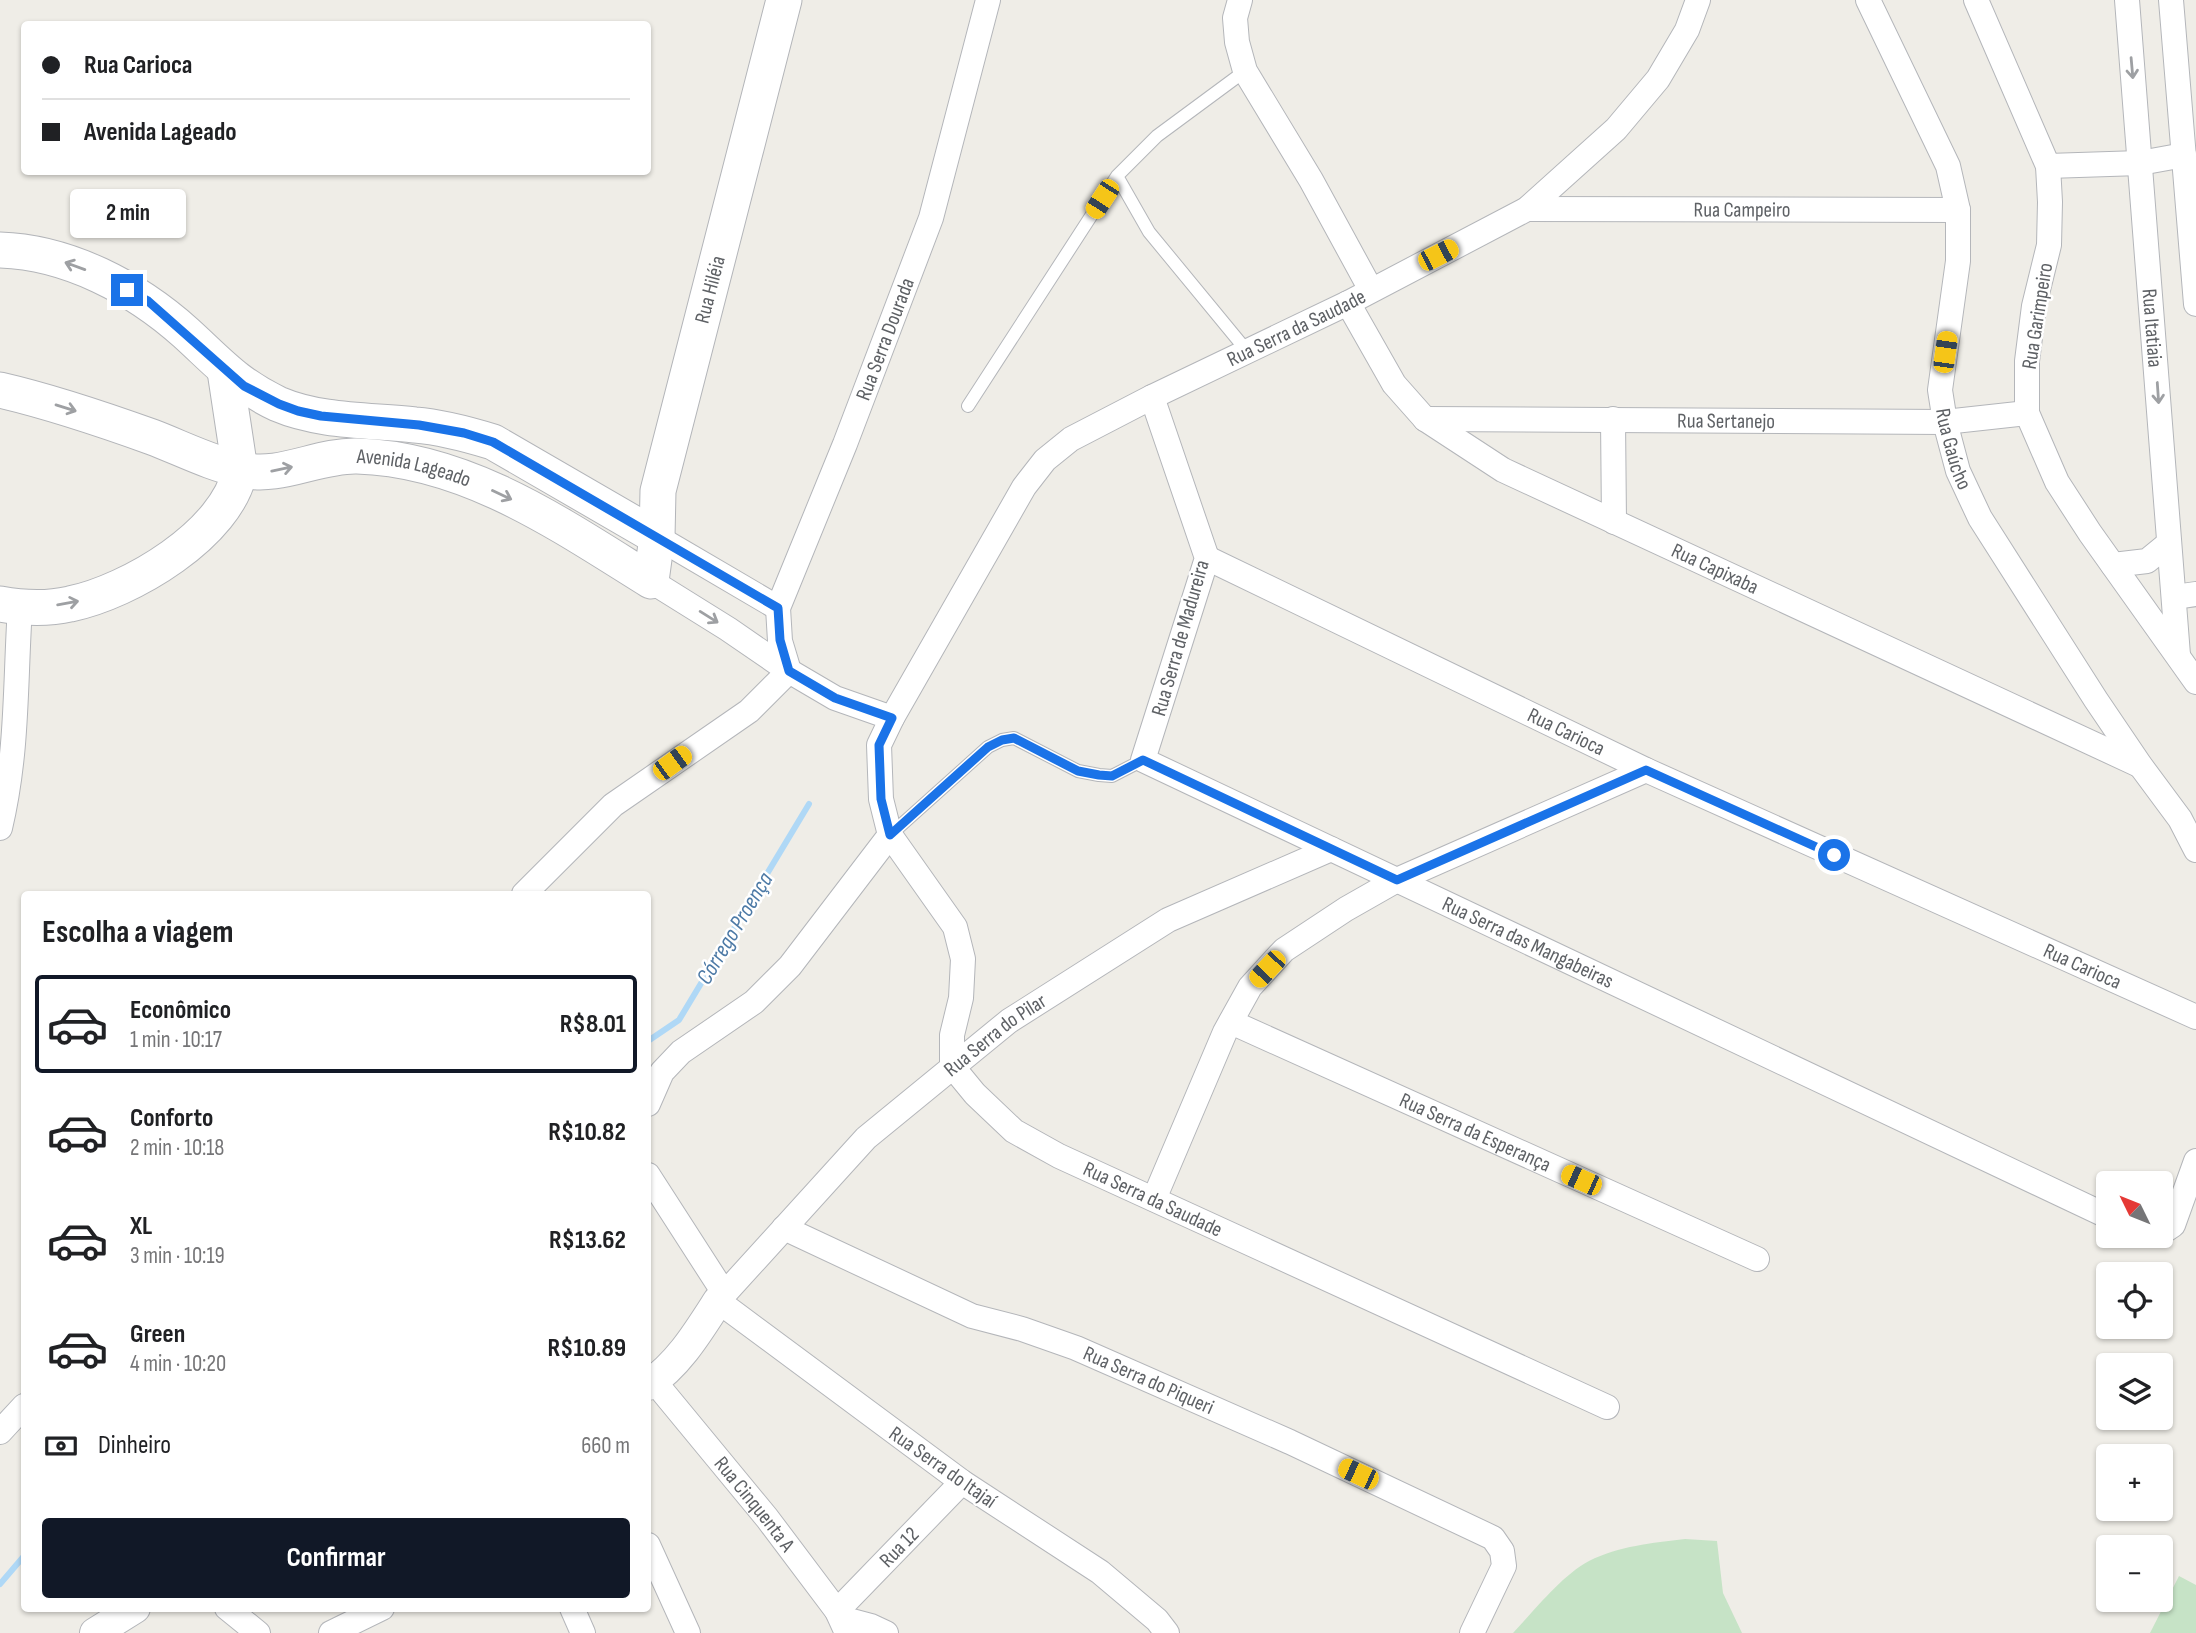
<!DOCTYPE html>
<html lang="pt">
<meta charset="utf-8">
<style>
:root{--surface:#fff;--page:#f6f6f6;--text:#202124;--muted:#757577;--line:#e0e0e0;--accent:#111827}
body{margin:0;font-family:"Sofia Sans Condensed",sans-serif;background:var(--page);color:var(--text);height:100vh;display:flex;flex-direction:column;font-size:26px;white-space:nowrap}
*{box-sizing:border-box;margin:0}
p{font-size:23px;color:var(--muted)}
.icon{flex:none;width:38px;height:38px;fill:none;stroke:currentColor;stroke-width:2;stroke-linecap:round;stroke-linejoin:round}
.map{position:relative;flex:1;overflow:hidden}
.drawer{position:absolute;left:21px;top:891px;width:630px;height:721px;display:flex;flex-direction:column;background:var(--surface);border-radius:7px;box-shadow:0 2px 5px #0004}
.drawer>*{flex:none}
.guide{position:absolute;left:21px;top:21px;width:630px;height:154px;border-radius:7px;box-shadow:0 2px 5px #0004;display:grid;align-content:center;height:154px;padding:0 21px;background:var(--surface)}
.needle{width:46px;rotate:313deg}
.controls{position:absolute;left:2096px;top:1171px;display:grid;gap:14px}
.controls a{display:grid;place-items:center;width:77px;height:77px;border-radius:7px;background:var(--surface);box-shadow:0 2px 5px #0004;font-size:35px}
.end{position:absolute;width:32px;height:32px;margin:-16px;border:9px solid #1a73e8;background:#fff;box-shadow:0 0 0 4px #fff}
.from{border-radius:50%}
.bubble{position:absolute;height:49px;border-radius:7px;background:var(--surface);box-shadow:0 2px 5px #0004;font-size:23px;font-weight:700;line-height:49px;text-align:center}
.car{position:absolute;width:21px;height:42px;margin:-21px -10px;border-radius:9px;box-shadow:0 0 5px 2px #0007;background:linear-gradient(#f5c518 24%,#345 0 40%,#f5c518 0 76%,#345 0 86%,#f5c518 0)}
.guide b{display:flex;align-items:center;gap:24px;height:66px;font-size:26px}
.guide b+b{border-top:2px solid var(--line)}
.guide i{width:18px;height:18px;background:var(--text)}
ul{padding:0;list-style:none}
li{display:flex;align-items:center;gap:21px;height:98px;margin:0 14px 10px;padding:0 7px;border:4px solid transparent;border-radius:7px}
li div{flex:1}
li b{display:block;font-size:26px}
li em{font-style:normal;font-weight:700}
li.selected{border-color:var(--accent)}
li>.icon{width:63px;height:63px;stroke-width:1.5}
h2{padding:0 21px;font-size:32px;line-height:84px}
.pay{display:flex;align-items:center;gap:18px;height:77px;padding:0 21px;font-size:26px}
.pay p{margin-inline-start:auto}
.cta{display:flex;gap:14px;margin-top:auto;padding:14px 21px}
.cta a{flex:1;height:80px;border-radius:7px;background:var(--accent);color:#fff;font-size:28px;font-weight:700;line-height:80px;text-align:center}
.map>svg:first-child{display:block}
.green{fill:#c6e3c6}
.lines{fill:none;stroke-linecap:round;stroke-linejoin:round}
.stream{stroke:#afd8f6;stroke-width:6}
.service-casing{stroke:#b4b6ba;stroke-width:14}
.minor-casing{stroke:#b4b6ba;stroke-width:26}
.tertiary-casing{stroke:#b4b6ba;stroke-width:32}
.secondary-casing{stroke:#b3b5b9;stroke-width:37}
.service{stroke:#fff;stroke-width:12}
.minor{stroke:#fff;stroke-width:24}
.tertiary{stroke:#fff;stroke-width:30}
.secondary{stroke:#fff;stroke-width:35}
.oneway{stroke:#9ea0a3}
.route{stroke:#1a73e8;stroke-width:9}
.labels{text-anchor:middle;stroke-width:5;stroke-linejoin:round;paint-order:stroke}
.street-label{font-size:21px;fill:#5e6165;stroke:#fff}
.water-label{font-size:23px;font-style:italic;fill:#4d7aa6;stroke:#fff}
</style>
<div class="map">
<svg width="2196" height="1633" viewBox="0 0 2196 1633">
<rect width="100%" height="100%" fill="#efede7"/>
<path class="green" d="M1685,1539L1717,1541L1723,1593L1742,1633H1513C1535,1610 1561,1576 1589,1561C1619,1546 1652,1543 1685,1539Z
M2179,1576L2196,1585V1633H2150Z"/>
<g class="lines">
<path class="stream" d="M648,1041L679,1020L809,804
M0,1584L24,1556"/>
<defs>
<path id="service" d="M1117,176L1149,232L1247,351
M968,406L1117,176L1157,136L1245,71
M890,835L988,747L1002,740L1014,738L1078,771L1099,775L1112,776L1143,760"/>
<g id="minor">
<path d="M1240,0L1235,18L1237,42L1245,71L1311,180L1371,290"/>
<path id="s1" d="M1868,0L1948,166L1958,210V261L1940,390L1945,422L1958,471L1980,518L2096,700L2140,765L2180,819L2196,850"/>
<path d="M1976,0L2048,166L2050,202L2049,245L2034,306L2027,361V413L2057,482L2090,533L2196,682"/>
<path id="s2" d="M2127,0L2178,655"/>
<path d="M2171,0L2196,304"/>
<path d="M2048,166L2140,163L2184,155"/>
<path id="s3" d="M1527,209L1958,210"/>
<path id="s4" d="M1348,303L1394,384L1425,419L1503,470L2139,765"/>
<path id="s5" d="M1152,397L1207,558L1143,760L2109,1217"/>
<path id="s6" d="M1425,419L1945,422L2027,413"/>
<path d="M1613,419L1614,522"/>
<path d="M657,537L778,608"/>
<path id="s7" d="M1207,558L1646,770L2196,1017"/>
<path d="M2113,565L2147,561L2169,543"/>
<path d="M651,581L728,629L789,671L835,698L892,718"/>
<path d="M2175,597L2196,594"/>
<path id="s8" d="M789,671L780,641L778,608L845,444L931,218L988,0"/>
<path d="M0,828C18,752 15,683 20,607"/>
<path d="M524,894L613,805L749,711L789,671"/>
<path id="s9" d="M1231,1022L1757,1259"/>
<path d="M648,1104L662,1072L681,1052L754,1002L790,966L890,835"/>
<path d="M648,1175L724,1293"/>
<path d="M1154,1199L1225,1032L1250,987L1284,950L1346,909L1397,880L1646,770"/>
<path id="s10" d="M784,1228L972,1316L1022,1329L1076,1348L1290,1442L1493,1538L1502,1551L1504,1566L1472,1633"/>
<path d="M2161,1233L2173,1225L2196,1161"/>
<path id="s11" d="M654,1381L767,1518L837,1611L847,1633"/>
<path id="s12" d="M1607,1407L1059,1156L1014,1131L975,1094L952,1066V1035L961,998L963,959L955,927L890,835L881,799L879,745L892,718L1024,487L1045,460L1071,439L1152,397L1348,303L1527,209L1616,129L1658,79L1687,30L1698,0"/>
<path d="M0,1432L24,1406"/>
<path d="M648,1545L688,1633"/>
<path d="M227,1608L258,1633"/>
<path d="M572,1608L583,1633"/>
<path id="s13" d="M837,1611L962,1482"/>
<path d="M841,1618L871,1626L886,1633"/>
<path d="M331,1633L382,1608"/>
<path id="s14" d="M1167,1633L1157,1620L1100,1572L962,1482L718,1301L866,1138L1009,1021L1168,920L1331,849"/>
</g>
<path id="tertiary" d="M648,1385C679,1364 698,1332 718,1301
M95,1633L135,1608"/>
<g id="secondary">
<path d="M0,250C68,252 136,288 186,333C219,363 236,384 278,404C320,422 370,420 415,425C441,427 467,434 493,442L657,537"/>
<path id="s15" d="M0,390C52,402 102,419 152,437C181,448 212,464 242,470C280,479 318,455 357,456C467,459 561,525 651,581L657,537L658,491L784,0"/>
<path d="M0,604C22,608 48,609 70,604C129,592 228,534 240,470L225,371"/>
</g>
</defs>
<use href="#service" class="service-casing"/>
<use href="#minor" class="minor-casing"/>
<use href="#tertiary" class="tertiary-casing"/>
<use href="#secondary" class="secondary-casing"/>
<use href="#service" class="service"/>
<use href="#minor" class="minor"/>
<use href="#tertiary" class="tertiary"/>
<use href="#secondary" class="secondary"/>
</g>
<defs><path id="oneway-shaft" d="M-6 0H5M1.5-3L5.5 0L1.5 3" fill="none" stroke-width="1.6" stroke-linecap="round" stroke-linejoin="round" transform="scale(1.75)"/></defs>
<g class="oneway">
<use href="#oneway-shaft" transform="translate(2132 68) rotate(85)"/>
<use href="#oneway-shaft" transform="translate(75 266) rotate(-160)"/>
<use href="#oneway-shaft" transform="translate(2158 393) rotate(86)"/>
<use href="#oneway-shaft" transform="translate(66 408) rotate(17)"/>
<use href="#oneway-shaft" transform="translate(282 469) rotate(-12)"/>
<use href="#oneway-shaft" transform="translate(502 495) rotate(25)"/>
<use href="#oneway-shaft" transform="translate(68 603) rotate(-10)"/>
<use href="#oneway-shaft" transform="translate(709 617) rotate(32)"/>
</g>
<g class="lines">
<path class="route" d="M127,290L148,301L244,386L279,404L298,411L321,416L419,425L464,433L493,442L778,608L780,640L789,671L835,698L892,718L879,745L881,799L890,835L988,747L1002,740L1014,738L1078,771L1099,775L1112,776L1143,760L1397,880L1646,770L1834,855"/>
</g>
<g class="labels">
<g class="street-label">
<text dy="7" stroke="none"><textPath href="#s3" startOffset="215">Rua Campeiro</textPath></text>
<text dy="7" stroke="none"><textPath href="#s15" startOffset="994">Rua Hiléia</textPath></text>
<text transform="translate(2037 316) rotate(-81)" y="7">Rua Garimpeiro</text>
<text dy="7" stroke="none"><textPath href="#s12" startOffset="1704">Rua Serra da Saudade</textPath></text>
<text dy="7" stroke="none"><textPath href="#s2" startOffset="329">Rua Itatiaia</textPath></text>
<text dy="7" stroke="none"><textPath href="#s8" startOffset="354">Rua Serra Dourada</textPath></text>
<text dy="7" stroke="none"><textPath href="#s6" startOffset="301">Rua Sertanejo</textPath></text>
<text dy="7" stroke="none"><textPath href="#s1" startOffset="471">Rua Gaúcho</textPath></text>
<text dy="7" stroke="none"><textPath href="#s15" startOffset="430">Avenida Lageado</textPath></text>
<text dy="7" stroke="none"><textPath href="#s4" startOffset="467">Rua Capixaba</textPath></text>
<text transform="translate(1180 638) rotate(-74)" y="7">Rua Serra de Madureira</text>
<text dy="7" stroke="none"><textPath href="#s7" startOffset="399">Rua Carioca</textPath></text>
<text dy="7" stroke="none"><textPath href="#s5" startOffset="808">Rua Serra das Mangabeiras</textPath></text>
<text dy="7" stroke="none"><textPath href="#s7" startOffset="966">Rua Carioca</textPath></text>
<text dy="7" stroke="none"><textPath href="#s14" startOffset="945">Rua Serra do Pilar</textPath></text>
<text dy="7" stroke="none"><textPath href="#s9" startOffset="268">Rua Serra da Esperança</textPath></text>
<text transform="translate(1153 1199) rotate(25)" y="7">Rua Serra da Saudade</text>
<text dy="7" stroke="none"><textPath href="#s10" startOffset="396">Rua Serra do Piqueri</textPath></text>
<text transform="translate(943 1467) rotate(35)" y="7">Rua Serra do Itajaí</text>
<text dy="7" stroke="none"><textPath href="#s11" startOffset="159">Rua Cinquenta A</textPath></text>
<text dy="7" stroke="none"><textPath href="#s13" startOffset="89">Rua 12</textPath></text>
</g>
<g class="water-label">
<text transform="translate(734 928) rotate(-59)" y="8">Córrego Proença</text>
</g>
</g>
</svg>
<div class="controls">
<a><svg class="needle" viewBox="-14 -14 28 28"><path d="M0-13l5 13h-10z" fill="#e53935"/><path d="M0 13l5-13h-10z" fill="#757577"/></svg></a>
<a><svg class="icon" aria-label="locate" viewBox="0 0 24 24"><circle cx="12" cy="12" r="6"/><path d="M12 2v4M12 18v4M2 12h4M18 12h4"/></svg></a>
<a><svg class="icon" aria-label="layers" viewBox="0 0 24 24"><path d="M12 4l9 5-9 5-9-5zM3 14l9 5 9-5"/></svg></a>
<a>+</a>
<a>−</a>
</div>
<i class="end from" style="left:1834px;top:855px"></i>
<i class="end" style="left:127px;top:290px"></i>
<div class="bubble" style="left:70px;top:189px;width:116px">2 min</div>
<i class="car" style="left:1102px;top:199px;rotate:213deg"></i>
<i class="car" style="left:1438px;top:255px;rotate:63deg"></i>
<i class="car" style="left:1945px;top:352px;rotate:8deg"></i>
<i class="car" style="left:672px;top:763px;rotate:54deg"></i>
<i class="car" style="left:1267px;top:969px;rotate:223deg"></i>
<i class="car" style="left:1581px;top:1180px;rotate:294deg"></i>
<i class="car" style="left:1358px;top:1474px;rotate:295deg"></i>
<div class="guide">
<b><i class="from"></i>Rua Carioca</b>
<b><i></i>Avenida Lageado</b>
</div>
<section class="drawer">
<h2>Escolha a viagem</h2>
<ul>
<li class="selected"><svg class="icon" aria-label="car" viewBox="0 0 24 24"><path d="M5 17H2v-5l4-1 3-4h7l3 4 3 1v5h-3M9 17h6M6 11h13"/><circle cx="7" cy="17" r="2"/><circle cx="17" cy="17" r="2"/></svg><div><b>Econômico</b><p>1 min · 10:17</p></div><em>R$8.01</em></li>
<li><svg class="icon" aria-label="car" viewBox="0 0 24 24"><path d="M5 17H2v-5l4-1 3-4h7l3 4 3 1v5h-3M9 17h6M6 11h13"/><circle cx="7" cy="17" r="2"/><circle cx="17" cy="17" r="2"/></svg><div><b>Conforto</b><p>2 min · 10:18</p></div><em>R$10.82</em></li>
<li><svg class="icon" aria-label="car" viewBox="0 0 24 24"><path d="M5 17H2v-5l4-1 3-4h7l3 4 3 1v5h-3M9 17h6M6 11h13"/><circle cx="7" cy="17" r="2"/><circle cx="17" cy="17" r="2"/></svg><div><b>XL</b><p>3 min · 10:19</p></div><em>R$13.62</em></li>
<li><svg class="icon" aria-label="car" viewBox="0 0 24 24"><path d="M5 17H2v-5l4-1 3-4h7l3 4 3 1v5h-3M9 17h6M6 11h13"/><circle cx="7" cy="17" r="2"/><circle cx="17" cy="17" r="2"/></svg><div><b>Green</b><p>4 min · 10:20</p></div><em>R$10.89</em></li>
</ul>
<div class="pay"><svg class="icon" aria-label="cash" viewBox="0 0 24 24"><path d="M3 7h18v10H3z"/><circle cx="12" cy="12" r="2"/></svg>Dinheiro<p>660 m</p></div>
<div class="cta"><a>Confirmar</a></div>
</section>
</div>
